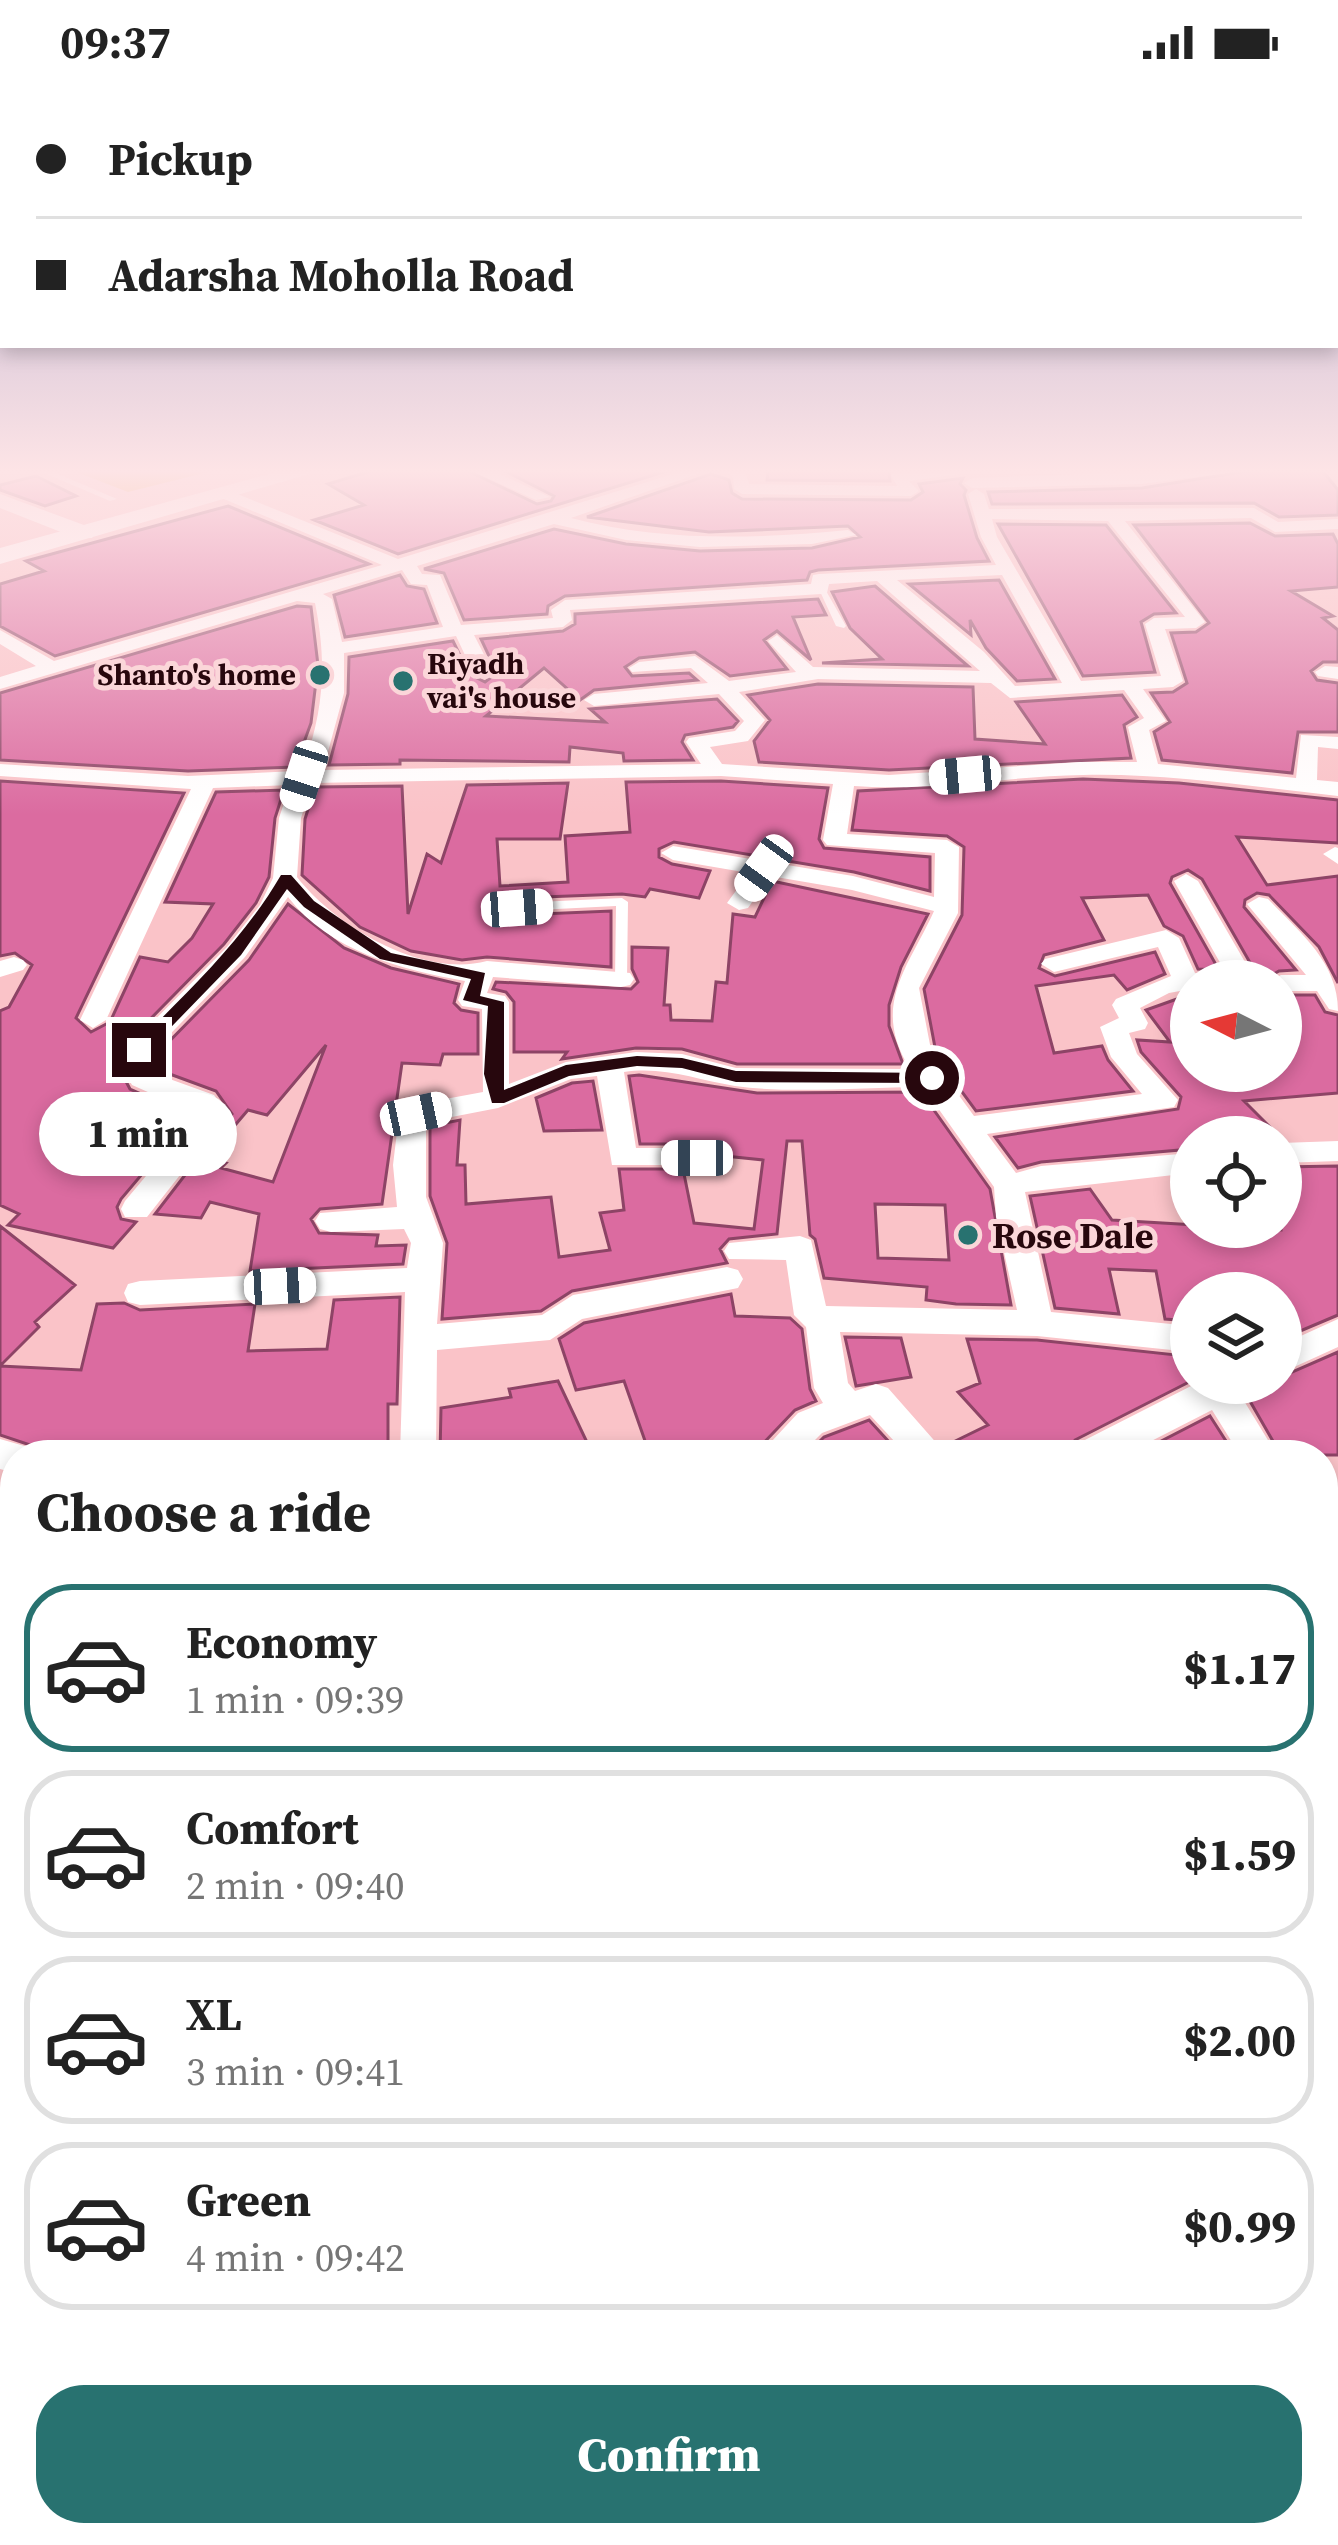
<!DOCTYPE html>
<meta charset="utf-8">
<style>
:root{--surface:#fff;--page:#f6f6f6;--text:#222;--muted:#767676;--line:#e0e0e0;--accent:#287270}
body{margin:0;font-family:"Source Serif 4",serif;background:var(--page);color:var(--text);height:100vh;display:flex;flex-direction:column;font-size:45px;white-space:nowrap}
*{box-sizing:border-box;margin:0}
p{font-size:39px;color:var(--muted)}
.icon{flex:none;width:66px;height:66px;fill:none;stroke:currentColor;stroke-width:2;stroke-linecap:round;stroke-linejoin:round}
.map{position:relative;flex:1;overflow:hidden}
.sheet{position:absolute;left:0px;top:1356px;width:1338px;height:1107px;display:flex;flex-direction:column;background:var(--surface);border-radius:48px 48px 0 0;box-shadow:0 6px 18px #0003}
.sheet>*{flex:none}
.guide{position:absolute;left:0px;top:0px;width:1338px;height:264px;box-shadow:0 6px 18px #0003;display:grid;align-content:center;height:264px;padding:0 36px;background:var(--surface)}
.needle{width:78px;rotate:276deg}
.fabs{position:absolute;left:1170px;top:876px;display:grid;gap:24px}
.fabs a{display:grid;place-items:center;width:132px;height:132px;border-radius:50%;background:var(--surface);box-shadow:0 6px 18px #0003;font-size:60px}
.end{position:absolute;width:54px;height:54px;margin:-27px;border:15px solid #27070d;background:#fff;box-shadow:0 0 0 6px #fff}
.from{border-radius:50%}
.bubble{position:absolute;height:84px;border-radius:42px;background:var(--surface);box-shadow:0 6px 18px #0003;font-size:39px;font-weight:800;line-height:84px;text-align:center}
.car{position:absolute;width:36px;height:72px;margin:-36px -18px;border-radius:15px;box-shadow:0 0 9px 3px #0007;background:linear-gradient(#fff 24%,#345 0 40%,#fff 0 76%,#345 0 86%,#fff 0)}
.guide b{display:flex;align-items:center;gap:42px;height:114px;font-size:45px}
.guide b+b{border-top:3px solid var(--line)}
.guide i{width:30px;height:30px;background:var(--text)}
ul{padding:0;list-style:none}
li{display:flex;align-items:center;gap:36px;height:168px;margin:0 24px 18px;padding:0 12px;border:6px solid var(--line);border-radius:48px}
li div{flex:1}
li b{display:block;font-size:45px}
li em{font-style:normal;font-weight:800}
li.current{border-color:var(--accent)}
li>.icon{width:108px;height:108px;stroke-width:1.5}
h2{padding:0 36px;font-size:54px;line-height:144px}
.button{display:flex;gap:24px;margin-top:auto;padding:24px 36px}
.button a{flex:1;height:138px;border-radius:48px;background:var(--accent);color:#fff;font-size:48px;font-weight:800;line-height:138px;text-align:center}
.status{display:flex;justify-content:space-between;align-items:center;height:84px;padding:0 60px;background:var(--surface);direction:ltr}
.status svg{height:33px;fill:currentColor}
.map>svg:first-child{display:block}
.green{fill:#e8a23e}
.building{fill:#db6ba0;stroke:#8d4466;stroke-width:3;fill-rule:evenodd}
.lines{fill:none;stroke-linecap:round;stroke-linejoin:round}
.lane{fill:#fff;fill-rule:evenodd}
.street{fill:#fff;fill-rule:evenodd}
.secondary{fill:#fff;fill-rule:evenodd}
.primary{fill:#fff;fill-rule:evenodd}
.route{fill:#27070d}
.poi-dot{fill:#287270;stroke:#fbd6d9;stroke-width:4.5}
.labels{text-anchor:middle;stroke-width:10;stroke-linejoin:round;paint-order:stroke}
.far-poi-label{font-size:30px;font-weight:bold;fill:#27070d;stroke:#fbd6d9;text-anchor:start}
.poi-label{font-size:36px;font-weight:bold;fill:#27070d;stroke:#fbd6d9;text-anchor:start}
</style>
<div class="status"><b>09:37</b><svg viewBox="0 0 49 12"><path d="M0 12V9h3v3zM5 12V6h3v6zM10 12V3h3v9zM15 12V0h3v12zM26 1h20v11H26zM47 4h2v5h-2z"/></svg></div>
<div class="map">
<svg width="1338" height="2461" viewBox="0 0 1338 2461">
<rect width="100%" height="100%" fill="#fac3c8"/>
<path class="green" d="M71,386H216L128,408Z"/>
<path class="building" d="M374,386H466L537,420L551,417L554,412L503,386H670L398,470L314,436L364,421L328,400Z
M768,386H889L890,397L767,396Z
M1254,386H1322L1338,406V431L1279,433L1254,419L992,420L988,408L1142,404Z
M711,390L729,396L732,409L742,415L911,416L923,408L919,400L963,394L960,400L966,406L964,411L977,454L989,477L818,486L810,488L807,496L565,512L548,522L547,530L464,536L444,489L424,485L554,445L626,460L700,467L812,464L860,453L848,442L709,448L587,433Z
M36,392L76,412L45,422L0,406V401Z
M228,422L369,480L55,572L0,542V500L44,487L26,477Z
M1250,439L1275,452L1333,450L1338,460V503L1291,507L1333,532L1323,534L1338,546V578H1323L1311,587L1317,596L1338,599V648H1298L1292,689L1162,676L1154,648L1170,638L1151,609L1173,608L1187,599L1171,549L1196,548L1209,539L1134,441Z
M998,440L1106,441L1176,529L1154,530L1141,538L1155,588L1083,592Z
M400,491L407,502L424,505L437,539L345,553L334,511Z
M999,496L1055,595L1017,597L986,564L970,536L971,551L909,500Z
M875,502L968,582L822,579L882,575L850,544L832,508Z
M818,515L826,531L793,533L811,576L777,547L764,556L787,585L730,592L695,568L639,574L625,583L632,592L689,589L697,596L594,606L580,616L544,584L486,632L605,638L590,625L717,615L738,637L733,643L685,651L682,658L693,676L624,677L623,669L570,663L569,678L400,676V680L329,681L348,610L349,573L453,557L469,590L485,598L497,589L481,555L563,547L575,540V530Z
M297,522L311,523L318,581L311,639L295,683L188,687L0,676V609Z
M818,600L973,603L975,655L1045,660L1016,618L1122,611L1137,633L1124,641L1131,674L889,686L759,678L754,657L770,636L748,611Z
M1083,695L1179,699L1338,716V759L1237,753L1267,801L1338,792V899L1319,863L1269,811L1257,809L1245,816L1244,823L1296,886L1279,887L1265,895L1260,896L1202,795L1188,786L1172,793L1170,799L1219,886L1198,885L1183,852L1164,842L1148,811L1082,814L1104,856L1044,871L1039,884L1055,892L1155,868L1165,890L1127,906L1114,891L1036,902L1054,969L1102,962L1108,976L1133,1007L976,1027L937,974L924,905L962,831L964,763L947,752L852,746L858,707Z
M0,697L184,709L76,934L91,948L110,938L140,873L168,878L192,854L213,820L165,818L216,708L284,706L275,734L269,793L256,819L224,860L113,973L130,1005L191,1032L121,1115L117,1123L121,1135L136,1138L113,1164L8,1141L19,1130L0,1121V927L9,923L32,881L15,869L0,872Z
M721,697L828,704L819,755L824,764L930,773V807L854,788L674,758L659,765V773L672,780L710,787L699,814L650,805L645,813L622,810L517,814L507,822L517,831L611,827V883L487,873L462,876L411,867L360,843L302,791L305,735L315,703L402,702L408,830L427,770L441,779L467,701L568,699L560,755H497L500,802L568,798L565,752L630,748L626,698Z
M772,797L928,830L901,883L889,921V942L903,980H737L682,965L636,964L562,975L567,968H514V918L506,908L493,905L496,898L631,905L638,898L632,885V863L668,864L664,921H670L671,936L712,937L716,898L727,899L733,830L755,833Z
M288,820L344,864L391,884L459,900L454,919L461,926L478,929V970H443L440,981L402,979L382,1120L320,1125L311,1135L319,1149L378,1151L376,1162L406,1161L403,1180L250,1187L259,1130L210,1118L201,1134L155,1130L232,1030L216,1007L156,985L151,976L249,876ZM326,961L273,1098L221,1084L226,1079L207,1074L248,1026L267,1031Z
M1191,910V987H1281V911H1315L1325,928L1338,931V1009L1244,1017L1280,1053H1191V1065L1041,1078L1018,1084L995,1053L1178,1025L1181,1013L1141,968L1137,956L1170,958L1146,926Z
M639,991L757,1009L921,1008L990,1105L1011,1221L956,1220L926,1216L927,1203L824,1194L815,1155L810,1151L802,1057H787L777,1150L729,1155L720,1165L727,1179L572,1207L541,1227L442,1235L447,1159L430,1112V1042L460,1036L457,1081H465L466,1120L551,1113L559,1173L610,1166L600,1129L624,1126L619,1085H683L694,1139L754,1145L763,1076L715,1071L697,1060H640L629,992ZM875,1120L945,1121L949,1176L878,1174Z
M593,997L602,1046L544,1047L536,1014L572,999Z
M1338,1082V1231L1298,1248L1294,1236L1281,1235V1209H1191V1237L1165,1235L1156,1187L1109,1185L1119,1230L1055,1224L1030,1112L1090,1105L1112,1136L1281,1146V1083Z
M0,1142L75,1201L35,1238L39,1243L0,1282Z
M731,1210L735,1232L790,1234L802,1245L810,1305L816,1317L795,1326L756,1367L650,1371L624,1297L576,1306L559,1255L584,1239Z
M400,1213L397,1320H388V1371H98L101,1361L33,1362L0,1351V1282L81,1286L97,1220L124,1219L140,1226L255,1220L248,1267L327,1265L334,1216Z
M845,1253L901,1254L911,1293L856,1302Z
M967,1255L1037,1256L1186,1272L1191,1297L1075,1356L1068,1371H951L945,1362L988,1341L958,1308L980,1299Z
M1338,1268V1371H1281L1247,1312L1256,1299H1281V1293Z
M558,1297L593,1371H440L441,1324L511,1313L509,1305Z
M1210,1332L1235,1371H1134Z
M869,1336L891,1360L876,1371H806L824,1353Z"/>
<g class="lines">
<path class="lane" d="M37,386H49L117,415L110,417Z
M818,503L825,505L846,542L844,544L836,542Z
M622,814L628,818L627,895L621,899L615,895L616,822L517,827L511,823L517,819Z"/>
<path class="street" d="M470,386H491L550,413L536,416Z
M686,386H709L571,434C662,458 755,455 848,446L856,451L812,460L700,463L626,456L554,440L417,482L422,490L440,491L461,541L553,534L551,526L565,516L811,500L813,491L819,490L996,481L981,453L968,410L976,405L984,410L989,425L1254,424L1278,438L1338,435V445L1275,448L1251,434L1125,437L1205,538L1196,544L1165,545L1183,597L1173,603L1143,605L1166,637L1149,646L1158,680L1296,694L1301,651L1338,653V665L1318,663L1317,696L1338,698V712C1255,703 1168,689 1083,691C1007,692 931,708 854,702L847,750L947,756L959,763L958,829L919,904L933,976L974,1032L1142,1010L1111,973L1100,943L1119,934L1112,921L1116,915L1171,892L1158,863L1054,888L1041,880L1045,875L1166,846L1179,854L1195,889L1227,891L1174,797L1186,790L1198,797L1256,897H1191V905L1169,909L1140,924L1148,939L1145,945L1129,949L1137,970L1178,1016L1174,1023L987,1050L1016,1089L1041,1082L1191,1069V1089L1025,1108L1051,1228L1191,1242V1268L1037,1252L840,1248L848,1299L855,1307L876,1300L888,1304L947,1371H907L870,1331L822,1349L800,1371H759L798,1329L823,1319L814,1304L806,1243L794,1231L786,1176L729,1175L724,1167L729,1159L800,1152L811,1156L826,1222L1017,1226L996,1133L994,1103L923,1003C864,1003 793,1010 735,1002C697,996 664,982 624,988L636,1064H697L712,1074L708,1081H612L597,992L571,995L498,1024L426,1038V1113L443,1159L437,1240L542,1231L573,1211L727,1183L738,1186L743,1195L738,1204L582,1235L550,1256L437,1266L436,1371H400L405,1208L140,1221L128,1218L124,1209L128,1200L140,1197L407,1184L411,1159L404,1145L331,1148L320,1145L315,1137L320,1129L397,1123L393,1081L399,1031L413,1021L483,1008L482,925L462,922L458,916L465,897C402,886 329,867 288,813L245,873L146,975L153,989L214,1011L228,1030L147,1133H125L121,1125L125,1117L198,1030L132,1001L117,974L227,863L260,821L273,794L279,734L290,701L213,704L106,936L93,944L80,936L191,705L0,692V680L188,692L297,687L304,681C324,625 327,578 315,519L297,517L0,605V593L36,582L0,560V546L54,577L382,481L219,413V407L225,405L398,475ZM992,435L1108,437L1185,533L1154,534L1145,540L1161,592L1081,597L997,453ZM402,486L411,500L427,501L443,543L342,558L332,515L323,510ZM1002,491L1062,599L1015,602L984,568L897,496ZM877,497L980,587L813,583L777,551L768,557L796,588L729,597L695,572L639,578L629,584L632,588L691,584L708,599L594,610L584,616L594,622L719,610L744,637L735,647L689,654L686,658L701,680L323,686L344,609V569L456,552L473,588L483,594L493,588L474,551L563,543L572,536L570,526L821,510L827,509L829,500ZM818,595L991,599L1010,614L1124,606L1144,634L1128,643L1137,678H1080L889,691L722,680L710,663L748,657L765,636L739,608ZM721,692L833,700L823,756L827,761L935,769L934,813L853,792L673,762L661,769L673,776L749,789L727,819L739,826L748,824L770,792L852,806L934,827C909,883 870,921 910,985L736,984L682,970L636,968L566,978L509,1000V918L505,912L487,909L493,893L621,903L630,901L634,895L630,889L487,877C423,894 337,844 297,793L301,734L312,699Z
M722,386L745,387L749,400L897,402L891,390L976,388L909,397L919,407L911,412L742,410L734,405L733,393Z
M1192,386H1250L1141,400L972,404L964,399L972,394Z
M1325,582L1338,583V595L1318,592L1315,588Z
M1335,763L1338,764V780L1323,770Z
M1259,813L1268,815C1300,849 1338,878 1338,927L1329,925L1317,907H1281V897H1269L1281,891H1306L1247,820Z
M14,873L23,876L27,881L23,886L0,893V877Z
M1338,1057V1077L1281,1079V1059Z
M1338,1235V1263L1281,1289V1261Z
M1197,1299H1252L1241,1312L1277,1371H1240L1212,1326L1124,1371H1072L1077,1360Z
M0,1355L28,1363L32,1371H15V1389L0,1385Z
M15,1755V1802L1,1808L15,1813V1932L0,1939V1761Z
M1323,1841L1338,1847V1924L1323,1917Z
M1323,1973H1338V2023H1323Z
M1323,2250H1338V2306L1323,2304Z
M738,2448H796L797,2461H739Z"/>
<path class="secondary" d="M0,410L92,444L95,449L92,454H76L0,424Z"/>
<path class="primary" d="M283,386H323L0,480V464Z"/>
</g>
<linearGradient id="sky" x2="0" y2="1"><stop stop-color="#aea7cb"/><stop offset="0.53" stop-color="#fde4e6"/><stop offset="1" stop-color="#fde4e6" stop-opacity="0"/></linearGradient>
<rect width="1338" height="731" fill="url(#sky)"/>
<path class="route" d="M281,791H291L314,817L391,869L485,889L480,912L504,918V1006L566,981L637,972L682,974L736,987L932,989L941,994L932,999L736,998L682,984L637,982L569,992L504,1019H492L484,990L488,922L463,916L471,895L380,875L304,823L287,805L241,871L145,970H133V963C187,908 242,858 281,791Z"/>
<g class="poi-dot">
<circle cx="320" cy="591" r="12"/>
<circle cx="403" cy="597" r="12"/>
<circle cx="968" cy="1151" r="12"/>
</g>
<g class="labels">
<g class="far-poi-label">
<text x="427" y="590">Riyadh<tspan x="427" dy="34">vai's house</tspan></text>
<text x="296" y="601" text-anchor="end">Shanto's home</text>
</g>
<g class="poi-label">
<text x="992" y="1164">Rose Dale</text>
</g>
</g>
</svg>
<div class="fabs">
<a><svg class="needle" viewBox="-14 -14 28 28"><path d="M0-13l5 13h-10z" fill="#e53935"/><path d="M0 13l5-13h-10z" fill="#767676"/></svg></a>
<a><svg class="icon" aria-label="locate" viewBox="0 0 24 24"><circle cx="12" cy="12" r="6"/><path d="M12 2v4M12 18v4M2 12h4M18 12h4"/></svg></a>
<a><svg class="icon" aria-label="layers" viewBox="0 0 24 24"><path d="M12 4l9 5-9 5-9-5zM3 14l9 5 9-5"/></svg></a>
</div>
<i class="end from" style="left:932px;top:994px"></i>
<i class="end" style="left:139px;top:966px"></i>
<div class="bubble" style="left:39px;top:1008px;width:198px">1 min</div>
<i class="car" style="left:965px;top:691px;rotate:265deg"></i>
<i class="car" style="left:304px;top:692px;rotate:198deg"></i>
<i class="car" style="left:764px;top:784px;rotate:216deg"></i>
<i class="car" style="left:517px;top:824px;rotate:86deg"></i>
<i class="car" style="left:416px;top:1030px;rotate:78deg"></i>
<i class="car" style="left:697px;top:1074px;rotate:270deg"></i>
<i class="car" style="left:280px;top:1202px;rotate:87deg"></i>
<div class="guide">
<b><i class="from"></i>Pickup</b>
<b><i></i>Adarsha Moholla Road</b>
</div>
<section class="sheet">
<h2>Choose a ride</h2>
<ul>
<li class="current"><svg class="icon" aria-label="car" viewBox="0 0 24 24"><path d="M5 17H2v-5l4-1 3-4h7l3 4 3 1v5h-3M9 17h6M6 11h13"/><circle cx="7" cy="17" r="2"/><circle cx="17" cy="17" r="2"/></svg><div><b>Economy</b><p>1 min · 09:39</p></div><em>$1.17</em></li>
<li><svg class="icon" aria-label="car" viewBox="0 0 24 24"><path d="M5 17H2v-5l4-1 3-4h7l3 4 3 1v5h-3M9 17h6M6 11h13"/><circle cx="7" cy="17" r="2"/><circle cx="17" cy="17" r="2"/></svg><div><b>Comfort</b><p>2 min · 09:40</p></div><em>$1.59</em></li>
<li><svg class="icon" aria-label="car" viewBox="0 0 24 24"><path d="M5 17H2v-5l4-1 3-4h7l3 4 3 1v5h-3M9 17h6M6 11h13"/><circle cx="7" cy="17" r="2"/><circle cx="17" cy="17" r="2"/></svg><div><b>XL</b><p>3 min · 09:41</p></div><em>$2.00</em></li>
<li><svg class="icon" aria-label="car" viewBox="0 0 24 24"><path d="M5 17H2v-5l4-1 3-4h7l3 4 3 1v5h-3M9 17h6M6 11h13"/><circle cx="7" cy="17" r="2"/><circle cx="17" cy="17" r="2"/></svg><div><b>Green</b><p>4 min · 09:42</p></div><em>$0.99</em></li>
</ul>
<div class="button"><a>Confirm</a></div>
</section>
</div>
